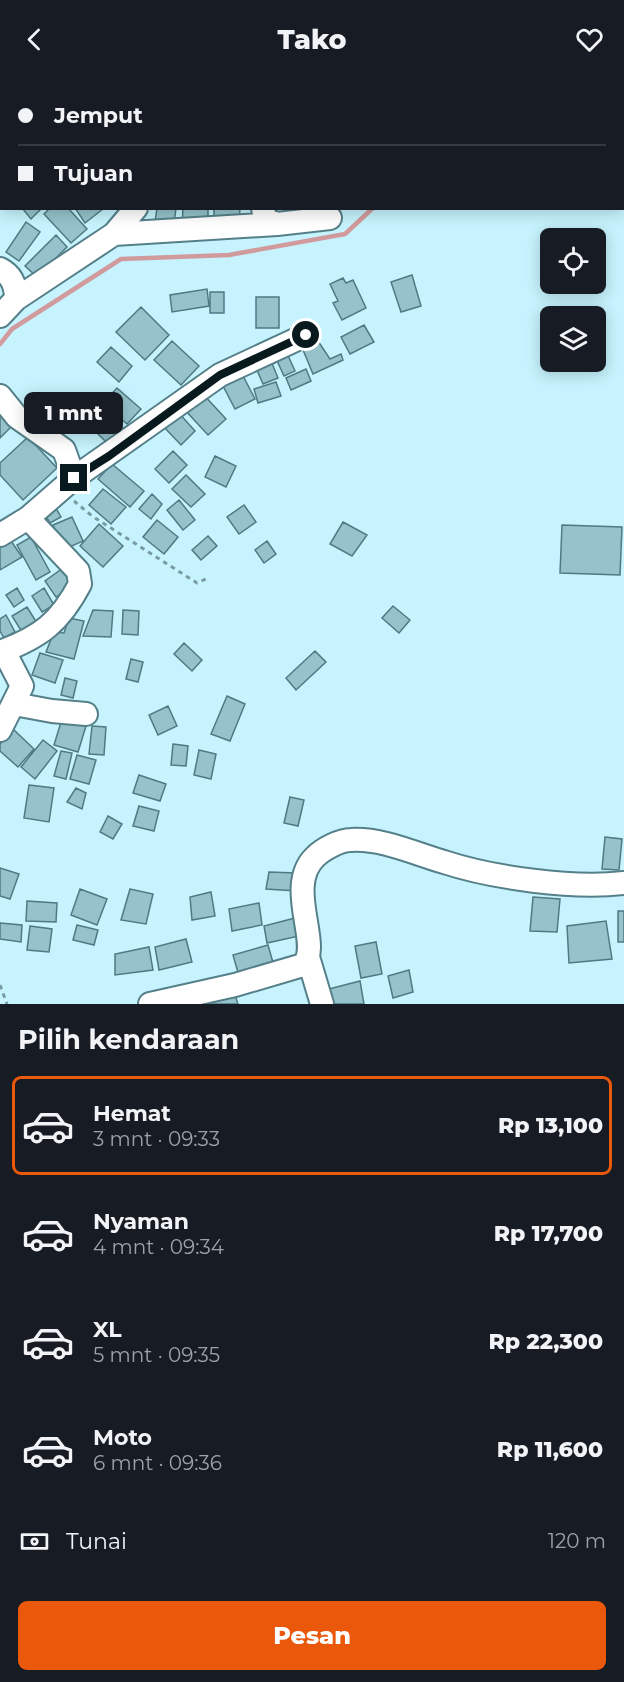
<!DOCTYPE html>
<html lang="id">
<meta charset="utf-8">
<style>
:root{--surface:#171b24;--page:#20242c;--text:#f1f3f6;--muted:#9ea1a6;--line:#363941;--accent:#ea580c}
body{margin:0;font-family:Montserrat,sans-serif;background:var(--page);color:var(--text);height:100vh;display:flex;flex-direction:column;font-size:22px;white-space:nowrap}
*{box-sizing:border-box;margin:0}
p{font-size:20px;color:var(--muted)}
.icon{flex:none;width:33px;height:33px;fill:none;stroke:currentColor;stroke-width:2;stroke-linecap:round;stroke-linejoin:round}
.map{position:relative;height:926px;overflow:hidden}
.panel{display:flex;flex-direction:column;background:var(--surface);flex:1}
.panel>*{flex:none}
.hud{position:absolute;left:0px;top:0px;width:624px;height:132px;box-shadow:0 3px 15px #0003;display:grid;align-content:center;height:132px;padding:0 18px;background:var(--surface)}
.buttons{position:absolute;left:540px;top:150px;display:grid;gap:12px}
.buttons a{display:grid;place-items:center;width:66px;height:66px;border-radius:9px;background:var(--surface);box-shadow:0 3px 15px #0003;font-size:30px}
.end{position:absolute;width:27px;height:27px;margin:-14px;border:8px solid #081a1d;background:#fff;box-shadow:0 0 0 3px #fff}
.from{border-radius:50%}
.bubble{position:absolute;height:42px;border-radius:9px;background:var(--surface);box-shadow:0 3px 15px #0003;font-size:20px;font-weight:800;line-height:42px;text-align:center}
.hud b{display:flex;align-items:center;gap:21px;height:57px;font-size:22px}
.hud b+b{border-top:2px solid var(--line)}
.hud i{width:15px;height:15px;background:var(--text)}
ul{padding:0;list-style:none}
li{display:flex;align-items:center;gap:18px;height:99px;margin:0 12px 9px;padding:0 6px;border:3px solid transparent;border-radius:9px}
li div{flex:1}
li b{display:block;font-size:22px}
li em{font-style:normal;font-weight:800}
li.on{border-color:var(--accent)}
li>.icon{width:54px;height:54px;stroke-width:1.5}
h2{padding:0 18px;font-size:27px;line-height:72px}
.pay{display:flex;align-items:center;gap:15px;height:66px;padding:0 18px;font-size:22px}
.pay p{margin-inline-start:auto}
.action{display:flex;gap:12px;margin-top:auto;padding:12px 18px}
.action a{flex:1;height:69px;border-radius:9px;background:var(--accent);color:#fff;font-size:24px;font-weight:800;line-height:69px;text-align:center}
header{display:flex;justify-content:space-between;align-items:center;height:78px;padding:0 18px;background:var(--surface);font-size:27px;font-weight:800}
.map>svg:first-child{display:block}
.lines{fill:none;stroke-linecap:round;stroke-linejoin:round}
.stream{stroke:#d19b9d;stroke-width:4.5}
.building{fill:#96c2cc;stroke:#4f7a82;stroke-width:1.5}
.minor-casing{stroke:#558089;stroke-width:26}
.path{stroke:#799ba2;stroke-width:3;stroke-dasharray:4.5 4.5;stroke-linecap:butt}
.minor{stroke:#fff;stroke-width:22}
.route{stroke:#081a1d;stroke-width:8}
</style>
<header><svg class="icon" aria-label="back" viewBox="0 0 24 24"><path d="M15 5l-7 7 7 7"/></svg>Tako<svg class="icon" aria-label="heart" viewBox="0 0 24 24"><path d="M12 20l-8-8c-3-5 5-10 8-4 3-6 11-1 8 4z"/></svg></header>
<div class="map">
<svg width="624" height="926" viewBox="0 0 624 926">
<rect width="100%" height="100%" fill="#c6f3fd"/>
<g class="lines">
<path class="stream" d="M622,75H624
M0,266L12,251L121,181L229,177L345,156L373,130"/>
</g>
<path class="building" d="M22,130H42L31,141Z
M50,130H68L87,151L71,165L44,136Z
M75,130H103V131L85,145Z
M157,130H176L174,146L155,144Z
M183,130H208V148L182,147Z
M214,130H240L239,146L214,147Z
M26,144L40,154L19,183L6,174Z
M56,157L67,169L37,199L25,188Z
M412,197L421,228L401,234L391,204Z
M343,200L346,205L353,202L366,230L342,242L333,225L338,223L330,206Z
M207,211L209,228L172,234L170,217Z
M210,214H224V235H210Z
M256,219H279V250H256Z
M141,229L169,257L145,282L116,254Z
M364,247L374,264L350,276L341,259Z
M313,261L314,265L318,263L330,281L341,276L343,282L313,296L301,267Z
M172,263L199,288L181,307L154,282Z
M111,269L132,288L119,304L97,284Z
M285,271L295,293L284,298L274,276Z
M269,278L278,300L263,306L254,285Z
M306,291L311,303L291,312L286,300Z
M241,294L255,321L235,331L221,304Z
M276,304L281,318L258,325L254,311Z
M117,310L141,331L127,346L103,325Z
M202,315L226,341L208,357L184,331Z
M0,330L15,345L0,360Z
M103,330L124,351L109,367L88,346Z
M177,333L195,353L181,367L162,347Z
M28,359L57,390L23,422L0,397V385Z
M173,373L187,387L169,405L155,391Z
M215,378L236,388L226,409L205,399Z
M112,386L144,413L130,429L98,401Z
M186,397L205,416L191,429L172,411Z
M103,411L126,429L111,446L89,427Z
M152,416L162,426L151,441L139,431Z
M179,422L195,442L183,452L167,432Z
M53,425L61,439L50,445L42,432Z
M244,427L256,444L239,456L227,439Z
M72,439L83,463L63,472L53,447Z
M157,442L178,459L164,476L143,459Z
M343,444L367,457L352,478L330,466Z
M99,446L123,468L103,489L80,468Z
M562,447L622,449L620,497L560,495Z
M208,458L217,468L201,482L192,472Z
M31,459L50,494L36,502L17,467Z
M9,460L22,479L0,492V464Z
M267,463L276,476L264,485L255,472Z
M63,490L74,507L56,519L45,503Z
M17,510L24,522L14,529L6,517Z
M44,510L54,527L42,534L32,518Z
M393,528L410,542L399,555L382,540Z
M27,529L37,545L22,554L12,538Z
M93,532L113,533L111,559L83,558Z
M123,532L139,533L138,557L122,556Z
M6,537L15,554L4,560L0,553V541Z
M69,540L84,543L74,581L46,574L54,554L64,555Z
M184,565L202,582L192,593L174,576Z
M315,573L326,584L296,612L286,600Z
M40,575L63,582L55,605L32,597Z
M131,581L143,584L138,604L126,601Z
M65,600L77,603L73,620L61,617Z
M227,618L245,626L230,663L211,656Z
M168,628L177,648L158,657L149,637Z
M62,641L86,648L78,674L54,667Z
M92,648L106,649L104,677L89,676Z
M13,651L34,671L18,689L0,673V666Z
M43,662L57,673L35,701L21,689Z
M173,666L188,668L186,688L171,687Z
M199,672L216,676L211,701L194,697Z
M61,673L72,675L66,701L54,698Z
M77,677L96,682L89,706L70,701Z
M139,697L166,706L160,723L133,715Z
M29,707L54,710L49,744L24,740Z
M76,710L86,715L82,731L67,724Z
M290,719L304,722L298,748L284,745Z
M139,728L159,733L154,753L133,748Z
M108,738L122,746L113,761L100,754Z
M605,759L622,761L619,792L602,791Z
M0,790L19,796L10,821L0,818Z
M269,794L297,795L296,813L266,811Z
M80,811L107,821L97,847L71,837Z
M130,811L153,816L146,846L121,842Z
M211,814L215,838L192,842L190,819Z
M533,819L560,821L557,854L530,853Z
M27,823L57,825L56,844L26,843Z
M259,825L262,847L232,853L229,831Z
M618,833H624V864H618Z
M295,840L299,858L267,865L264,848Z
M606,843L612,881L569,885L567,848Z
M0,845L22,847L21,864L0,861Z
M77,847L98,852L94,867L73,862Z
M30,848L52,851L49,874L27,872Z
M186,861L192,884L159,892L155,869Z
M376,864L382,896L361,900L355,868Z
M268,867L274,888L239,898L233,877Z
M149,869L153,892L115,897V876Z
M409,892L413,914L393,920L388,898Z
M360,903L364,926H329L325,912Z
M233,911L238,926H199Z"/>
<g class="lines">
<defs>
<path id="minor" d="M194,0L198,2
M519,0L521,2
M67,2L68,0
M226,2V0
M464,2L465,0
M622,6L623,0
M622,30H624
M0,55H2
M263,130L265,141L277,146L330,140
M114,156L277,146
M0,191C12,197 16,208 16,221L0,238
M16,221L114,156L136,130
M0,318L17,339L64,372L74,400
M0,457L28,440L74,400L220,297L306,257
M0,574C41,559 60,544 80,506L78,493L28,440
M14,626L52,633L86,636
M0,652L22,608L4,573
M308,879L322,926
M150,926L235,907L303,887C323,868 284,809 315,779C323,771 340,762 351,762C382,760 416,776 444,784C493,800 573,811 624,805"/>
</defs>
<use href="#minor" class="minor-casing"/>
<path class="path" d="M74,423L92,438L197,505L208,500
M0,907L7,926"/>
<use href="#minor" class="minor"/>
</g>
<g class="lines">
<path class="route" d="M74,400L109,378L220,297L306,257"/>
</g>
</svg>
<div class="buttons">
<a><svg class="icon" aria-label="locate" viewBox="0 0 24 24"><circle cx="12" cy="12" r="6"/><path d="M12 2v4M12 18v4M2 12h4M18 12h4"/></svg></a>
<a><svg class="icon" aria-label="layers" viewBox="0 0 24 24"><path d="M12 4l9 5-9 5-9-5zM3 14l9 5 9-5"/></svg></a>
</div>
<i class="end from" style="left:306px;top:257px"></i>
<i class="end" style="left:74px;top:400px"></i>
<div class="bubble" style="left:24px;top:314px;width:99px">1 mnt</div>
<div class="hud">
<b><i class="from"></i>Jemput</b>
<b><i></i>Tujuan</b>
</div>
</div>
<section class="panel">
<h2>Pilih kendaraan</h2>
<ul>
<li class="on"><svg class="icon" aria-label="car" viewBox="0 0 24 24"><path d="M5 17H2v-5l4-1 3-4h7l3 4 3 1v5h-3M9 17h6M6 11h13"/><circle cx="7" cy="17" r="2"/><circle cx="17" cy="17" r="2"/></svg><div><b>Hemat</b><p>3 mnt · 09:33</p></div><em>Rp 13,100</em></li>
<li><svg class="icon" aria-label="car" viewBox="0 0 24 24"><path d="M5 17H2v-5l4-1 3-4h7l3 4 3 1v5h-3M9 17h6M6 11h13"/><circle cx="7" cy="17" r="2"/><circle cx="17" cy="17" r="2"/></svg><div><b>Nyaman</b><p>4 mnt · 09:34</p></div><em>Rp 17,700</em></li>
<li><svg class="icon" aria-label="car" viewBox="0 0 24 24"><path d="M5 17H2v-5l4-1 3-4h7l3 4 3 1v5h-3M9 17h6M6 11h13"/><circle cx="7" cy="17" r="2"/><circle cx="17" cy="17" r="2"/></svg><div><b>XL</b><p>5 mnt · 09:35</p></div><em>Rp 22,300</em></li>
<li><svg class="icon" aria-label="car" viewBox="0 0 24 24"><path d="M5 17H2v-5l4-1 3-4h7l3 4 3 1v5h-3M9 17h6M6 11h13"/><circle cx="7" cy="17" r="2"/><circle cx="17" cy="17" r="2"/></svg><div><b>Moto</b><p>6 mnt · 09:36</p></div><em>Rp 11,600</em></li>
</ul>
<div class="pay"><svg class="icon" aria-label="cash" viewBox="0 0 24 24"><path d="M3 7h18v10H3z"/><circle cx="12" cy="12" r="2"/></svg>Tunai<p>120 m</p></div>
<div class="action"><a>Pesan</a></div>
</section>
